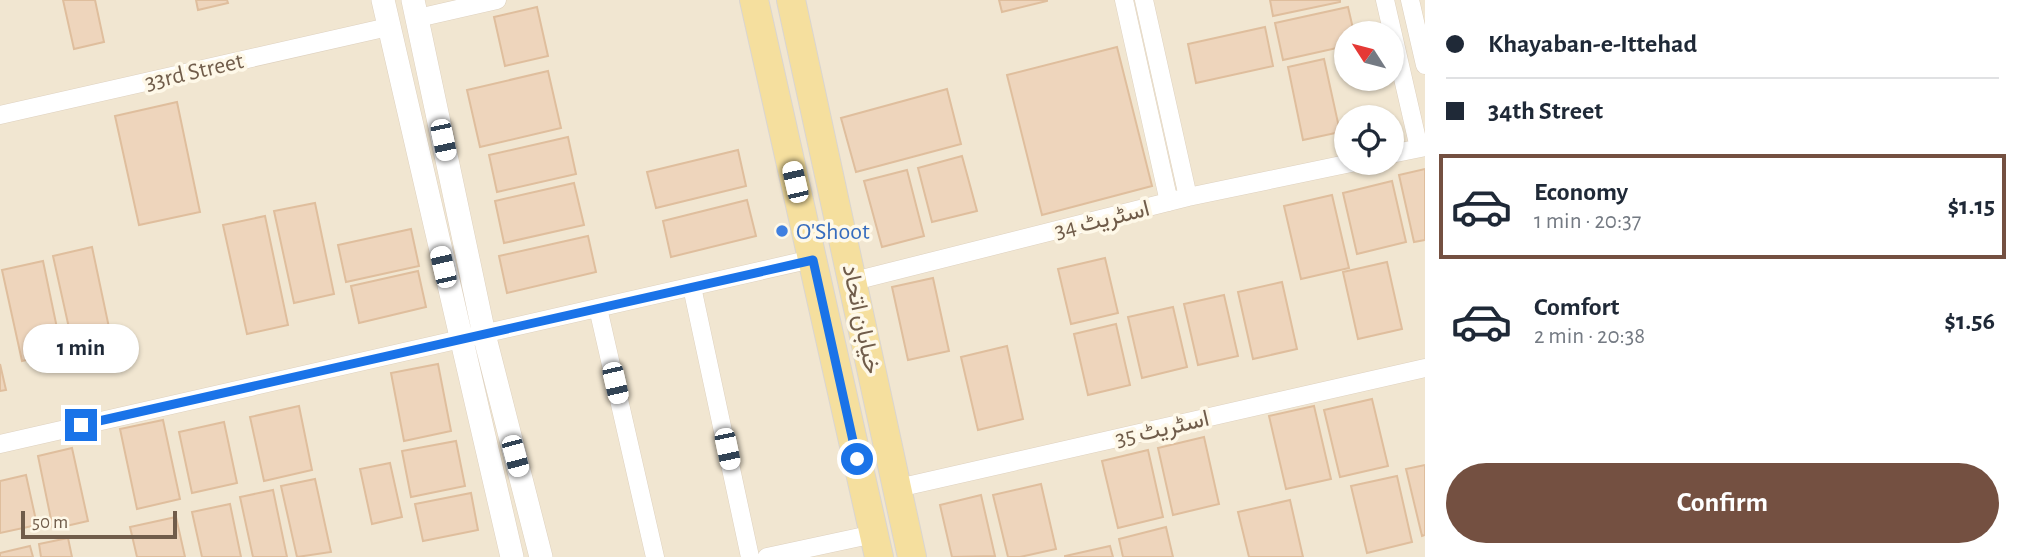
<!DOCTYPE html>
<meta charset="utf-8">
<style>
:root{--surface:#fff;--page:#f6f6f7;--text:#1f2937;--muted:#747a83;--line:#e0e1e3;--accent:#745041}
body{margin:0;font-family:"Alegreya Sans",Vazirmatn,sans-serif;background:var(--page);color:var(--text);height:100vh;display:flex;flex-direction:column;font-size:26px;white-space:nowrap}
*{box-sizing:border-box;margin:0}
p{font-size:23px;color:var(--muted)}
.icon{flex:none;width:38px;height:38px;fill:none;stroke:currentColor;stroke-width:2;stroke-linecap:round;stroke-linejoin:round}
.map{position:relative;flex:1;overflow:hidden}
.side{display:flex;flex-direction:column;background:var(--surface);width:595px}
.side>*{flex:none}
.hud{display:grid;align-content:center;height:154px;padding:0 21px;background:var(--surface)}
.needle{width:46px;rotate:306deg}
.buttons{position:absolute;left:1334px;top:21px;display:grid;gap:14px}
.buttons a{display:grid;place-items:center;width:70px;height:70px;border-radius:50%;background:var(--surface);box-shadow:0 2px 5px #0004;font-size:35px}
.scale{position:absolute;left:21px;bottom:18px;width:156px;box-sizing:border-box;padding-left:7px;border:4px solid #705c4a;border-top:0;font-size:19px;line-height:24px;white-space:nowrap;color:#705c4a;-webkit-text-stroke:5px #fef8e8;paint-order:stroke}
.end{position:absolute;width:32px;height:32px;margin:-16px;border:9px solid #1a73e8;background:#fff;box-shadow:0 0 0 4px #fff}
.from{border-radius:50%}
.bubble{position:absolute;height:49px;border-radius:24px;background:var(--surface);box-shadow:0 2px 5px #0004;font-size:23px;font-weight:700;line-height:49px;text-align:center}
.car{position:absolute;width:21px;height:42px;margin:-21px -10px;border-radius:9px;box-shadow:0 0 5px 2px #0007;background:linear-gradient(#fff 24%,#345 0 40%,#fff 0 76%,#345 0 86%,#fff 0)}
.hud b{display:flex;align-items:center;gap:24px;height:66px;font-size:26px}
.hud b+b{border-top:2px solid var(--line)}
.hud i{width:18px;height:18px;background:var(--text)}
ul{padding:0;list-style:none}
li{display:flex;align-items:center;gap:21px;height:105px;margin:0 14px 10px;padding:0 7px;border:4px solid transparent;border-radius:0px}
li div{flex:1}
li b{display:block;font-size:26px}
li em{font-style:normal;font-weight:700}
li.on{border-color:var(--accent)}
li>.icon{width:63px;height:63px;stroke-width:1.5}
.action{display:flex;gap:14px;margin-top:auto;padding:14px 21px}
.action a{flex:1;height:80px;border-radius:42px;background:var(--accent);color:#fff;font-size:28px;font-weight:700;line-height:80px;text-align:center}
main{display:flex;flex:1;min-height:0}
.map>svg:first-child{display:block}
.residential{fill:#f1e6d1;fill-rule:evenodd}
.building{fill:#eed5bc;stroke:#dfbe9d;stroke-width:2}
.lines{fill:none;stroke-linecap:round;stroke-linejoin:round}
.minor-casing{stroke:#ded1bf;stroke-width:19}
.tertiary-casing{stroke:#ded1bf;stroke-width:24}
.primary-casing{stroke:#dad5d0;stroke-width:30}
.minor{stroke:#fff;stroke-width:18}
.tertiary{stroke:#fff;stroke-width:23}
.primary{stroke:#f5df9e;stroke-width:28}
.route{stroke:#1a73e8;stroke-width:9}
.shop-dot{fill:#3f7fe0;stroke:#fef8e8;stroke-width:2.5}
.labels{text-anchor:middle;stroke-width:7;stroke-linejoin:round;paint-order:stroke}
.street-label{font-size:24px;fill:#705c4a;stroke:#fef8e8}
.shop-label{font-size:24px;fill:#366cbe;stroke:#fef8e8;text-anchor:start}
</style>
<main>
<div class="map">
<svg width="1425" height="557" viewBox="0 0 1425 557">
<rect width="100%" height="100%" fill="#faf4e2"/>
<path class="residential" d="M0,0H1425V557H0ZM1346,33H1391V79H1346ZM1346,117H1391V163H1346Z"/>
<path class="building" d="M63,0H95L104,42L74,49Z
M196,0H227L228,3L198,10Z
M999,0H1047V1L1002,12Z
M1270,0H1340V2L1273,16Z
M537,7L548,56L505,66L494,17Z
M1348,7L1354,33H1346V46L1283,60L1275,23Z
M1265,27L1273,66L1196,83L1188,44Z
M1117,47L1152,186L1042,215L1007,75Z
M1324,59L1340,132L1303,140L1288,67Z
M548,71L561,128L480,147L467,90Z
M947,89L961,144L856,172L841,118Z
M177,102L200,212L139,225L115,116Z
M568,137L576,174L497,192L489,155Z
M738,150L746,186L656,208L647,172Z
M962,156L977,211L932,222L918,168Z
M1425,169V240L1414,242L1399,175Z
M907,170L924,236L882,247L864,181Z
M1392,181L1406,242L1357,254L1343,193Z
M574,183L584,225L504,243L495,201Z
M1332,195L1349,268L1301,279L1284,206Z
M747,200L756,236L671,257L663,221Z
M315,203L334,294L294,303L274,211Z
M265,216L288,325L247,334L223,225Z
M411,229L419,266L346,282L338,245Z
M588,236L596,272L507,293L499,256Z
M92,247L111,337L73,346L53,256Z
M1105,258L1118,313L1071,324L1058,269Z
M43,261L62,352L22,361L2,270Z
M1387,262L1402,329L1358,339L1343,272Z
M418,271L426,307L359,323L351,286Z
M933,278L949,351L908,360L892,287Z
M1282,282L1297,349L1253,359L1238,292Z
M1224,295L1238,356L1198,365L1184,304Z
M1173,307L1187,367L1142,378L1128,317Z
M1116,324L1130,385L1088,395L1074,334Z
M1007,346L1023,419L978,430L961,357Z
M0,364L6,390L0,391Z
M438,364L451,431L404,441L391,373Z
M1372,399L1388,466L1340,477L1324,410Z
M299,406L312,470L264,481L250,417Z
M1314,406L1331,479L1286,489L1269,416Z
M163,420L180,499L137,509L120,429Z
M224,422L237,483L192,493L179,432Z
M1204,437L1219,504L1173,515L1158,448Z
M456,441L465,486L411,497L402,451Z
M72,448L88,521L53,529L38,456Z
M1148,450L1163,517L1118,528L1102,461Z
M390,463L402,517L372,524L360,469Z
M1425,465V535L1422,536L1406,469Z
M26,475L37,525L0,533V481Z
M1397,476L1412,542L1367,553L1351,486Z
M315,479L331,552L297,557L281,486Z
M1041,484L1056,549L1020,557H1008L993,495Z
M273,490L287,557H253L240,497Z
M471,493L478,530L423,541L415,504Z
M981,495L995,556L952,557L940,505Z
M1290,500L1303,557H1249L1238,512Z
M230,504L241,557H202L192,512Z
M176,517L185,557H137L130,527Z
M1166,527L1173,557H1123L1119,539Z
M68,538L72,557H41L39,544Z
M30,546L33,557H0V553Z
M1110,546L1113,557H1065V556Z"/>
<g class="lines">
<defs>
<path id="minor" d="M1124,0L1169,202
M1144,0L1188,197
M1385,0L1419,148
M1410,0L1425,65
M418,18L497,0
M0,115L388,27
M1391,154L1425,147
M854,281L1188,197L1351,163
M692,287L750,557
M598,308L655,557
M0,444L812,259
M898,488L1425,368
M767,557L874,534"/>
<path id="tertiary" d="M383,0L512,557
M413,0L484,334L541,557"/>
<path id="primary" d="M754,0L879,557
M791,0L912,557"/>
</defs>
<use href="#minor" class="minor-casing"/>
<use href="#tertiary" class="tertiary-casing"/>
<use href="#primary" class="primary-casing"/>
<use href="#minor" class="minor"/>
<use href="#tertiary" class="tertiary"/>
<use href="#primary" class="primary"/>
</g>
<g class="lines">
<path class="route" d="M81,425L813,260L857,459"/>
</g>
<circle class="shop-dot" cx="782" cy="231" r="7"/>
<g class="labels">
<g class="street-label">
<text transform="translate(194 71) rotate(-13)" y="8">33rd Street</text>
<text transform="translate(1102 219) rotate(-14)" y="8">اسٹریٹ 34</text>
<text transform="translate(862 319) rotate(78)" y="8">خیابان اتحاد</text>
<text transform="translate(1162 428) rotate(-13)" y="8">اسٹریٹ 35</text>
</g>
<g class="shop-label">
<text x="796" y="239">O'Shoot</text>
</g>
</g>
</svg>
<div class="buttons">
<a><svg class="needle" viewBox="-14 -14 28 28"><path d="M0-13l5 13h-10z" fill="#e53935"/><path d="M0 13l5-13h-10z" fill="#747a83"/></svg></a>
<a><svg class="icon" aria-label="locate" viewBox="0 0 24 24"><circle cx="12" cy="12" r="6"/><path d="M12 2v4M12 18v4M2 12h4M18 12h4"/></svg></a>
</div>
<div class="scale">50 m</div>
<i class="end from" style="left:857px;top:459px"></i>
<i class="end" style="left:81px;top:425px"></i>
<div class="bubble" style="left:23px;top:324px;width:116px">1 min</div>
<i class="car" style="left:443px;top:140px;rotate:168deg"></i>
<i class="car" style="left:795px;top:182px;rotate:347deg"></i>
<i class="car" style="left:443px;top:267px;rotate:347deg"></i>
<i class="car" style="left:615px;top:383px;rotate:167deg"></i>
<i class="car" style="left:727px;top:449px;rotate:168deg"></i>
<i class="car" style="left:515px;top:456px;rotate:165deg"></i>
</div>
<section class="side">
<div class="hud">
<b><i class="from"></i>Khayaban-e-Ittehad</b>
<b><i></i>34th Street</b>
</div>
<ul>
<li class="on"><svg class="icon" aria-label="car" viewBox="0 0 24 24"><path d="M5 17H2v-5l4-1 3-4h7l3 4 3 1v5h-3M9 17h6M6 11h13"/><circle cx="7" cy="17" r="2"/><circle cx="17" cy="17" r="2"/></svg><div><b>Economy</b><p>1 min · 20:37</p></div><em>$1.15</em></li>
<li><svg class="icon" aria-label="car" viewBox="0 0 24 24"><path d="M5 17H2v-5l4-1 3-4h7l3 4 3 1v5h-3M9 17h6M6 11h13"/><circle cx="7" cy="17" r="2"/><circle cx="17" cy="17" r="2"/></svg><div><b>Comfort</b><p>2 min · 20:38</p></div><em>$1.56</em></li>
</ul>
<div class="action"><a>Confirm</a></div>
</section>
</main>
